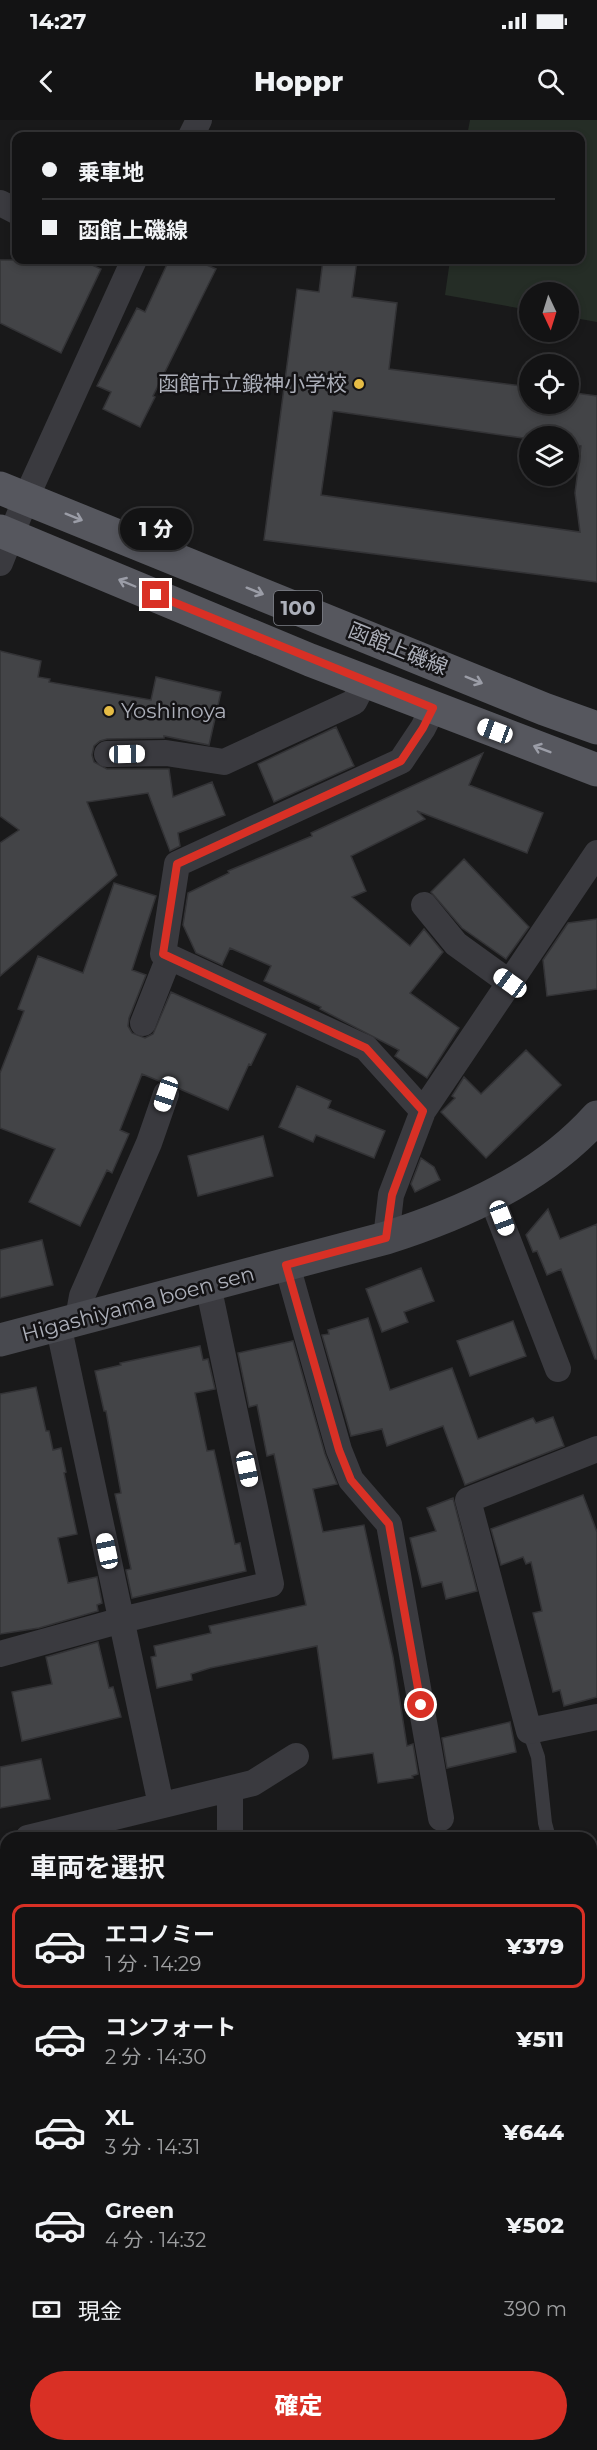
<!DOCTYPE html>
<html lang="ja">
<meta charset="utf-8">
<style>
:root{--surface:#131314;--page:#1c1c1d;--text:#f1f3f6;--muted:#9d9ea0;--line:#323234;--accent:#d93025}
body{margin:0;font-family:Montserrat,"Noto Sans JP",sans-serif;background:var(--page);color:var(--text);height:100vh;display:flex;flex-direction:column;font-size:22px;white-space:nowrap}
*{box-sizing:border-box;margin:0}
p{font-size:20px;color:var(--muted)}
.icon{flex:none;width:33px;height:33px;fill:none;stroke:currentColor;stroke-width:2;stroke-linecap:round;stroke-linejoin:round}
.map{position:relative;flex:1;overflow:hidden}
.details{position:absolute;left:0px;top:1712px;width:597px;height:620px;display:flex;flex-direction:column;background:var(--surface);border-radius:18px 18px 0 0;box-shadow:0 3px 9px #0003,0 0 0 2px var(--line)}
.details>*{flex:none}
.banner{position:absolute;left:12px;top:12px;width:573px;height:132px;border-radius:12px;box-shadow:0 3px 9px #0003,0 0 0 2px var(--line);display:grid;align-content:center;height:132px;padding:0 30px;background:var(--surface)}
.needle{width:39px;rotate:176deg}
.buttons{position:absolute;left:519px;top:162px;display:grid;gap:12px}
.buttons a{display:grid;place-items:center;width:60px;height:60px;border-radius:50%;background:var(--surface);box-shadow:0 3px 9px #0003,0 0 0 2px var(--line);font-size:30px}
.end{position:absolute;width:27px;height:27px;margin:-14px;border:8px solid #d93025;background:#fff;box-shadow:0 0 0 3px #fff}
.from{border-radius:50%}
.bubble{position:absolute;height:42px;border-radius:21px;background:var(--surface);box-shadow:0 3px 9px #0003,0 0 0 2px var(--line);font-size:20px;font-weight:800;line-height:42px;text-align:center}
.car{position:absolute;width:18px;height:36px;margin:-18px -9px;border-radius:8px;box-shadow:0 0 4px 2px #0007;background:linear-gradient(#fff 24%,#345 0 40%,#fff 0 76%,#345 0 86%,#fff 0)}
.banner b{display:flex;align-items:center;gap:21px;height:57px;font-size:22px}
.banner b+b{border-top:2px solid var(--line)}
.banner i{width:15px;height:15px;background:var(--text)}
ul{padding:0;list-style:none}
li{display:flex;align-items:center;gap:18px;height:84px;margin:0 12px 9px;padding:0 18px;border:3px solid transparent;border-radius:12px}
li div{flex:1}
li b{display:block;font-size:22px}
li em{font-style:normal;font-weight:800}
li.selected{border-color:var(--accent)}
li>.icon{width:54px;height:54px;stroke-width:1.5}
h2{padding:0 30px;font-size:27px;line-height:72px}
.pay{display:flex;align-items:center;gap:15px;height:66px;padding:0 30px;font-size:22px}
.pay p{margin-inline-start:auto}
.action{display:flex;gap:12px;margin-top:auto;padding:12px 30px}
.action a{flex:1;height:69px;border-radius:36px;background:var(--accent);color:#fff;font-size:24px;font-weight:800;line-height:69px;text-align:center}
.status{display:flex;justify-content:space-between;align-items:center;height:42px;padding:0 30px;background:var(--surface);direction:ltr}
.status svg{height:16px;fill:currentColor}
header{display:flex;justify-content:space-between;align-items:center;height:78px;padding:0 30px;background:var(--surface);font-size:27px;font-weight:800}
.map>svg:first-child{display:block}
.green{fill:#252d26}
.building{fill:#434447;stroke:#333336;stroke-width:1.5;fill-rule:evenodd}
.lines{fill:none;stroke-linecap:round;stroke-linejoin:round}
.lane{stroke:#3a3a3f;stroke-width:14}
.street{stroke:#3a3a3f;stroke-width:26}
.secondary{stroke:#48494f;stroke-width:33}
.primary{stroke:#56575e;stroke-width:33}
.oneway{stroke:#9b9da7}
.route{stroke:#d93025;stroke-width:8}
.poi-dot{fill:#e6bc45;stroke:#141315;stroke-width:2}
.labels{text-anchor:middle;stroke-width:5;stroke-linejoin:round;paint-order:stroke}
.shield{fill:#141315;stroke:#7e8088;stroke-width:1.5}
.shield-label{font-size:20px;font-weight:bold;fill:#acafb9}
.poi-label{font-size:21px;fill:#acafb9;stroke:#141315;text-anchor:end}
.street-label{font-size:21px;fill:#acafb9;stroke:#141315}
</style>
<div class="status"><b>14:27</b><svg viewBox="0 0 49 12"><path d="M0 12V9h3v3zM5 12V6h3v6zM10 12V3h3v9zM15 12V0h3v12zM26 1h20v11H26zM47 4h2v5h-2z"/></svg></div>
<header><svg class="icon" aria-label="back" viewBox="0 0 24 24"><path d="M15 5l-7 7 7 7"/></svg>Hoppr<svg class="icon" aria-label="search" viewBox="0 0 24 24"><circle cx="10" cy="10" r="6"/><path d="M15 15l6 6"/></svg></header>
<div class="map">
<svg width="597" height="2330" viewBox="0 0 597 2330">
<rect width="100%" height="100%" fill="#19191a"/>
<path class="green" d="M470,0H597V202L569,197L568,172H530L529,190L445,175L450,140H580V16H467Z
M591,1762L597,1770V1851L591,1827Z"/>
<path class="building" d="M0,140H81L101,149L61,233L0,203Z
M169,140H195L216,149L153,276L155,277L140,307L103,289L111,272L97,266L137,188L145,192Z
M323,140H357L352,177L397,183L389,249L530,267V284H568V272L597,276V462L264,420L297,169L319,172ZM333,291L530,319V316H568V324L581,326L575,373L580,412L321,375Z
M0,531L41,541L38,557L50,559L49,562L151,580L156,557L221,572L209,625L164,616V618L107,619L100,621L94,626L92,635L94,642L107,649H169L173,677L212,662L225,695L178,713L180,726L170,731L148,673L87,682L117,755L0,856V723L19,710L0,696Z
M336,607L354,646L274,682L258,644Z
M483,633L469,665L543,693L527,733L417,691L425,699L351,736L366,771L352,777L410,826L424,809L443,832L410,873L459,908L427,958L395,936L399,930L320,889L321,887L264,861L271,846L230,828L222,845L196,833L183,805L188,773L229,753L228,751L312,716L311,713Z
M464,739L529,807L506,839L462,808L431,772Z
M114,763L156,776L132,850L146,855L129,898L128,906L132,913L145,918L153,914L171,872L266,914L251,945L249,944L228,990L180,969L171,960L159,961L142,954L120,1010L129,1014L112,1053L107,1050L80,1106L29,1082L55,1029L0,1008V953L24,891L18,889L38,836L83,853Z
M597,799V869L547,876L543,840L568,803Z
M526,930L561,965L486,1038L441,992L455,978L452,976L464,957L481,974Z
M297,966L331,981L328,988L385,1011L374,1038L316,1015L313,1022L279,1007Z
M263,1016L273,1056L198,1076L188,1036Z
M421,1038L434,1047L440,1060L415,1072L411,1064Z
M548,1089L560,1119L597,1104V1239H595L561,1149L547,1155L537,1131L533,1132L526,1115Z
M42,1120L53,1165L0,1178V1130Z
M421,1148L434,1181L404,1192L408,1202L382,1212L366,1169Z
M368,1198L390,1270L452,1248L478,1319L533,1298L536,1303L553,1297L564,1326L465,1365L443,1306L387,1326L382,1309L351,1316L322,1215L329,1214L328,1210Z
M513,1201L526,1236L470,1256L457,1221Z
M293,1221L325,1334L337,1364L313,1369L323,1412L364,1405L393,1537L407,1626L413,1624L418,1654L412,1656L413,1658L378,1663L373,1633L333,1639L317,1526L210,1548L191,1554L192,1560L157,1568L151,1537L156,1536L154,1526L211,1513L209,1506L306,1485L274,1334L267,1336L257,1285L249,1287L238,1233Z
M200,1226L203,1240L208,1239L215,1269L195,1273L207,1331L214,1330L235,1424L240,1423L246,1451L132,1478L126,1450L131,1449L115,1374L121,1373L106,1291H104L95,1251L121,1245L120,1243Z
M36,1267L46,1311H49L53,1330L61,1328L66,1352L64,1353L77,1414L58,1418L68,1463L97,1457L102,1483L97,1485L98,1491L39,1508L0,1514V1274Z
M583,1375L597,1412V1577L564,1586L560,1570L553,1572L533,1493L542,1491L531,1442L526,1444L523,1437L501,1445L491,1409Z
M453,1378L477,1471L446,1479L442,1462L422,1467L410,1418L436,1411L427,1388Z
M98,1522L109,1568L113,1567L121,1597L22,1621L12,1572L52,1564L46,1537Z
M510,1602L516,1632L447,1648L442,1618Z
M41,1639L50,1679L0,1688V1647Z"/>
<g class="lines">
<path class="lane" d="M529,1611L538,1637L545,1703L549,1718
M591,1883L597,1906"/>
<path class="street" d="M191,16L199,0
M0,83L16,91
M0,443L26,378L134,140
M107,634L166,633L224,642L354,582L365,561
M424,785L456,824L510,863
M143,903L169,837
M423,991L366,928L163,834L177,744L401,641L423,608L433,588
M491,1076L558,1249
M386,1118L391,1075L423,991L597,733
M287,1145L339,1330L351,1360L389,1404L441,1698
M78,1198L82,1176L149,1023L166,974
M58,1204L161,1685
M597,1329L468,1380L529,1611L597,1597
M0,1534L122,1500L271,1464L208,1165
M230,1669V1718
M28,1718L253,1663L296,1636
M0,1950H6
M591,2125L597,2124
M17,2325V2330
M397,2325L399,2330
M523,2325L524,2330"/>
<path class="secondary" d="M0,1220L386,1118C464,1093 541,1059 597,997"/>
<path class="primary" d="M0,368L544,589L597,608
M0,411L310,540L597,650"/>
</g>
<defs><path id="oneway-shaft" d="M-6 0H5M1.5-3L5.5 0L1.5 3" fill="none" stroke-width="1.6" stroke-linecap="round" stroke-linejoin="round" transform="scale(1.5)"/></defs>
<g class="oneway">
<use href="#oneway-shaft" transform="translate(74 397) rotate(22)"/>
<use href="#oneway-shaft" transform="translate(127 463) rotate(-157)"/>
<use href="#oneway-shaft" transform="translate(255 471) rotate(22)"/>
<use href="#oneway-shaft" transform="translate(474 560) rotate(22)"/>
<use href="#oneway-shaft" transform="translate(542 629) rotate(-159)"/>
</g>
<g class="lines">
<path class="route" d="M156,475L433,588L423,608L401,641L177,744L163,834L366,928L423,991L392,1075L386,1118L286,1145L339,1330L351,1360L389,1404L421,1585"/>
</g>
<g class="poi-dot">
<circle cx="359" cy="264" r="6"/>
<circle cx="109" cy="591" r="6"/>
</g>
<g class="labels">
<rect class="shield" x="274" y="471" width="48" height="34" rx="4.5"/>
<g class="shield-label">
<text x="298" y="495">100</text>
</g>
<g class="poi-label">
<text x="347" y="271">函館市立鍛神小学校</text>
<text x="121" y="598" text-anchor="start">Yoshinoya</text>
</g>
<g class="street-label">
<text transform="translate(398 529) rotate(22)" y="7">函館上磯線</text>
<text transform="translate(138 1184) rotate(-15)" y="7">Higashiyama boen sen</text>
</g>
</g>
</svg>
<div class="buttons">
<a><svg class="needle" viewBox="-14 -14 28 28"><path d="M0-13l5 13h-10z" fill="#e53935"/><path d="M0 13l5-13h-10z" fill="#9d9ea0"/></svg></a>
<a><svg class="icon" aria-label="locate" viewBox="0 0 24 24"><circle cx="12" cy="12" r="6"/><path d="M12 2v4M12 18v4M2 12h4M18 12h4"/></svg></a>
<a><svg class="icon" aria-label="layers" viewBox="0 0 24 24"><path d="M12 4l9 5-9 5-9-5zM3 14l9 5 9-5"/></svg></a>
</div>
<i class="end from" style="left:421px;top:1585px"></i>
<i class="end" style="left:156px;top:475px"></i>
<div class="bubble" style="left:120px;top:388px;width:72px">1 分</div>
<i class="car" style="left:495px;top:611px;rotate:290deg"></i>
<i class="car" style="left:127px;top:634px;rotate:89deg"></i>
<i class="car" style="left:510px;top:863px;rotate:306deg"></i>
<i class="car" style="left:166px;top:974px;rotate:199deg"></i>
<i class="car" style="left:502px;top:1098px;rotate:159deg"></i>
<i class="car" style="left:247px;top:1349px;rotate:168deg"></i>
<i class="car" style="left:107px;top:1431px;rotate:348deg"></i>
<div class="banner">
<b><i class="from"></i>乗車地</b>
<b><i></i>函館上磯線</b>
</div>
<section class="details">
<h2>車両を選択</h2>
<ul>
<li class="selected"><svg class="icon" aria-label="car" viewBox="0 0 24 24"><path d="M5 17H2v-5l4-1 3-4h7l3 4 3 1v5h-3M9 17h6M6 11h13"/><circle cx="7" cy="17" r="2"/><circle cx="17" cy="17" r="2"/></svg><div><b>エコノミー</b><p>1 分 · 14:29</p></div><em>¥379</em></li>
<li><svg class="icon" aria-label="car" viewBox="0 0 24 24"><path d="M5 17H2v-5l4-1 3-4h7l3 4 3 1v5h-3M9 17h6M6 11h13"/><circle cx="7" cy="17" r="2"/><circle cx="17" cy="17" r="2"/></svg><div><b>コンフォート</b><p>2 分 · 14:30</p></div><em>¥511</em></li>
<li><svg class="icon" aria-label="car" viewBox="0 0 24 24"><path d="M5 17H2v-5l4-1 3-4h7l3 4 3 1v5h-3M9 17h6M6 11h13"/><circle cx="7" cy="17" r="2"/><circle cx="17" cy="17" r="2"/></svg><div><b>XL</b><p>3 分 · 14:31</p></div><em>¥644</em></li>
<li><svg class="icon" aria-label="car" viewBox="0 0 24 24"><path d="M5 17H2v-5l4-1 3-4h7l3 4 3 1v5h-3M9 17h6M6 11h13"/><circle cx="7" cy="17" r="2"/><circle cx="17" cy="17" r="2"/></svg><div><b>Green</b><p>4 分 · 14:32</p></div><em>¥502</em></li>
</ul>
<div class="pay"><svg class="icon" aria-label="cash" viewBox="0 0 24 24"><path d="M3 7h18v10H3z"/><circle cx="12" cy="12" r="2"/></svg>現金<p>390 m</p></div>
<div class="action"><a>確定</a></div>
</section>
</div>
